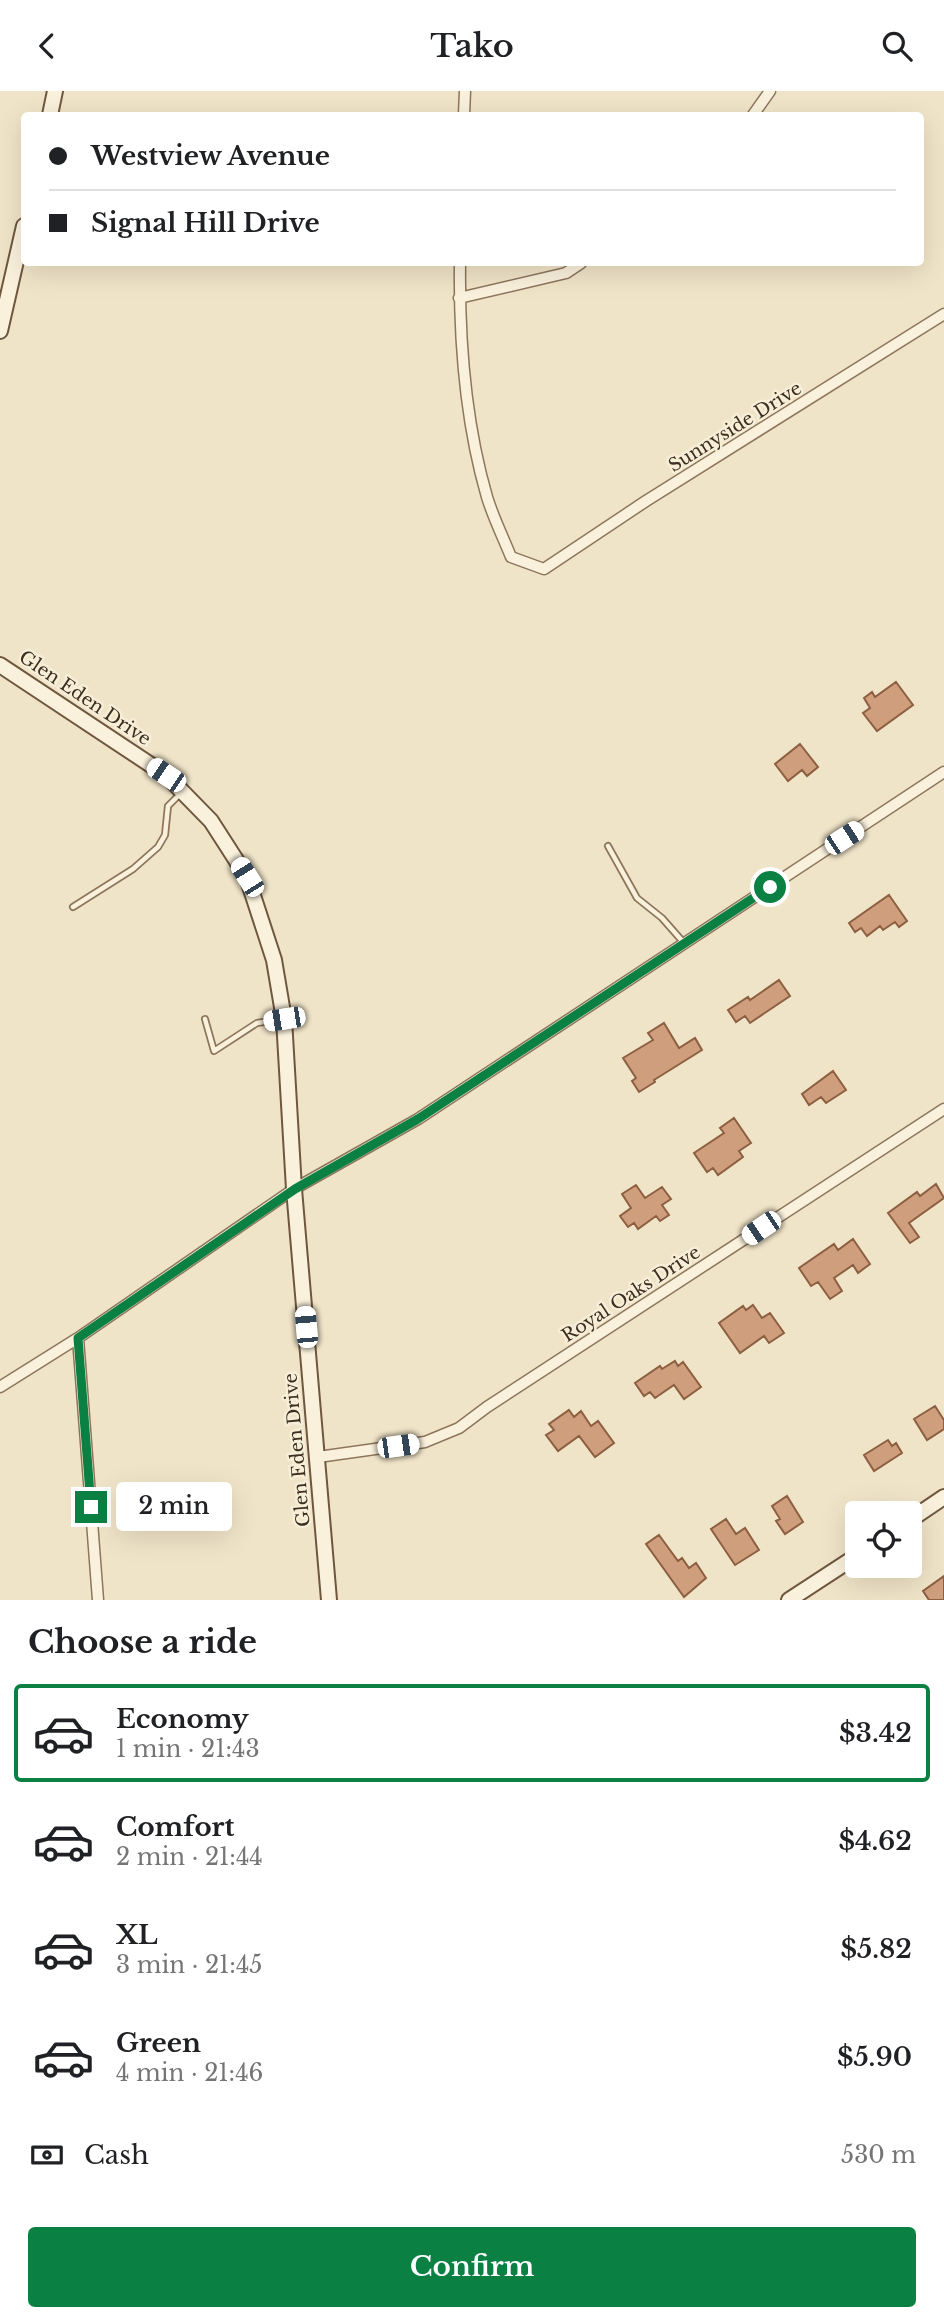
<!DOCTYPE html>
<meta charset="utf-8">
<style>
:root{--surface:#fff;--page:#f6f6f6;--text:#202124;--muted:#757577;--line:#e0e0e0;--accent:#0b8043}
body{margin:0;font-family:"Libre Baskerville",serif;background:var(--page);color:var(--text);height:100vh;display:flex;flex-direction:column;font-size:26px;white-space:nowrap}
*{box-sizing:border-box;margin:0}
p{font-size:23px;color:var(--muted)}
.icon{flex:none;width:38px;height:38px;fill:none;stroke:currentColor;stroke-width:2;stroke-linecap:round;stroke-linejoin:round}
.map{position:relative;height:1509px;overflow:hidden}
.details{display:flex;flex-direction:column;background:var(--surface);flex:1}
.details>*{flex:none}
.banner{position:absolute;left:21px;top:21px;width:903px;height:154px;border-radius:7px;box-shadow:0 7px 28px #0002;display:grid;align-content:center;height:154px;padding:0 28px;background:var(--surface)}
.fabs{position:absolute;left:845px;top:1410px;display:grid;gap:14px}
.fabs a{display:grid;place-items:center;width:77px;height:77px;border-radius:7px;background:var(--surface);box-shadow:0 7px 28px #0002;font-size:35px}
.end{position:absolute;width:32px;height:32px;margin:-16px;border:9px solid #0b8043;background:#fff;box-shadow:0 0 0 4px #fff}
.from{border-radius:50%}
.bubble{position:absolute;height:49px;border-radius:7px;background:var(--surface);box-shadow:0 7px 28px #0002;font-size:23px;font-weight:600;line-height:49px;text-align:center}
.car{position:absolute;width:21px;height:42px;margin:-21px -10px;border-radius:9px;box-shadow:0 0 5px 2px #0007;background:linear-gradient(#fff 24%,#345 0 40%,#fff 0 76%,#345 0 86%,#fff 0)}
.banner b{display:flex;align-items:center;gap:24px;height:66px;font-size:26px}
.banner b+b{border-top:2px solid var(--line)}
.banner i{width:18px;height:18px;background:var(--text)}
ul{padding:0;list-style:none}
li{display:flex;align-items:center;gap:21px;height:98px;margin:0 14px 10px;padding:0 14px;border:4px solid transparent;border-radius:7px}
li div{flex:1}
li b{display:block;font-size:26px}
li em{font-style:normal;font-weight:600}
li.selected{border-color:var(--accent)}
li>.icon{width:63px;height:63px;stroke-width:1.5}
h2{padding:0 28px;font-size:32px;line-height:84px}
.pay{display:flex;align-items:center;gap:18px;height:77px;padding:0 28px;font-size:26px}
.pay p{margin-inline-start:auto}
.primary-button{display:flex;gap:14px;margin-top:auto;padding:14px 28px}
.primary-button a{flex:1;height:80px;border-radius:7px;background:var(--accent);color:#fff;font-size:28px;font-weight:600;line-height:80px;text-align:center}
header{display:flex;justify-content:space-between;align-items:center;height:91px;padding:0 28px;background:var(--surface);font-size:32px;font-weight:600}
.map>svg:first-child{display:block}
.building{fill:#cf9f7d;stroke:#8d5f41;stroke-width:2}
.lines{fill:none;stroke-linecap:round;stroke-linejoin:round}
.lane-casing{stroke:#8d765c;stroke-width:8}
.street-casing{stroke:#8d765c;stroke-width:13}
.secondary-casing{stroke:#6f573f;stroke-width:18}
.lane{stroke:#faf1dc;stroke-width:4.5}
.street{stroke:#faf1dc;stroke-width:10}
.secondary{stroke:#faf1dc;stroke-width:14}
.route{stroke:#0b8043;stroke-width:9}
.labels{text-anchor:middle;stroke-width:5;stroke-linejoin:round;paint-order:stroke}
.street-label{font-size:18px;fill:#3d2e20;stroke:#f7eed8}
</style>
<header><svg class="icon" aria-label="back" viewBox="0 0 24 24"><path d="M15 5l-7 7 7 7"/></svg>Tako<svg class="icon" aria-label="search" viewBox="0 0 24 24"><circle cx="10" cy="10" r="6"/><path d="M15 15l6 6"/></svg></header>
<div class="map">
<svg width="944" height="1509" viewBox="0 0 944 1509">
<rect width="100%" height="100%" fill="#f0e4c8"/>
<path class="building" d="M896,591L913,614L877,640L863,622L870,617L864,607L872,601L875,606Z
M800,653L818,676L807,685L802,679L788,690L775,673Z
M889,804L907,830L899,836L895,831L883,839L880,835L867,845L861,837L855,841L849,832Z
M779,889L790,905L750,932L745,925L736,931L728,919L748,906L750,909Z
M664,932L679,957L695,947L702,959L654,989L655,991L639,1001L632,990L636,987L623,967L653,949L648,942Z
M833,980L846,999L826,1012L821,1006L809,1014L802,1003Z
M734,1027L751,1052L739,1060L743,1066L718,1084L713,1077L707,1081L694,1062L724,1042L720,1037Z
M936,1093L944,1107L909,1132L919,1146L910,1152L888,1122L917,1101L920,1105Z
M636,1094L645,1107L662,1096L671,1108L662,1114L669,1124L660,1130L656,1125L638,1138L634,1132L628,1136L620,1125L631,1117L622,1103Z
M853,1148L870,1173L858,1182L853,1174L834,1187L842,1200L830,1208L818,1191L811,1195L799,1177L834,1153L838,1159Z
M753,1214L762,1227L770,1222L784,1242L769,1252L764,1245L740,1262L719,1232L743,1215L746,1219Z
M675,1270L678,1275L683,1271L701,1296L684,1308L674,1294L655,1307L650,1301L644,1305L635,1292L660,1275L662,1278Z
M935,1315L944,1329V1338L927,1349L914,1328Z
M569,1319L574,1326L581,1320L591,1335L598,1330L614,1352L595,1366L579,1345L558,1360L546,1344L554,1339L549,1333Z
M888,1349L892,1355L896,1352L902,1362L874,1380L864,1364Z
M787,1405L803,1431L785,1443L776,1430L780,1428L772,1415Z
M726,1428L736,1443L745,1437L759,1459L735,1474L711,1438Z
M659,1444L678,1470L682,1467L689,1477L696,1472L706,1487L684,1506L646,1453Z
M944,1485V1509H929L923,1500Z"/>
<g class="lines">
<defs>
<path id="lane" d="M608,755L637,807L662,827L684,852
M73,816L133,778L158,756L165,744L168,715L179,704
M205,928L214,960L257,932L283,928"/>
<path id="street" d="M464,24L465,0
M753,24L770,0
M460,172C459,250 465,330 487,406C493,426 503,446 511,466L544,478L646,410L944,223
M459,207L566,182L581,172
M78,1247L98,1509
M0,1296L78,1247L294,1098L418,1028L944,681
M318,1366L425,1351L459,1337L487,1316L944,1018"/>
<path id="secondary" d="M50,24L55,0
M0,240L24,135
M0,574L166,684L211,730L247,786L274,869L284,928L294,1098L329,1509
M910,1429L944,1406
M789,1509L858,1464"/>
</defs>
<use href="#lane" class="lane-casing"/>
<use href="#street" class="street-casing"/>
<use href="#secondary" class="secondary-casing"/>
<use href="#lane" class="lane"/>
<use href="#street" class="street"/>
<use href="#secondary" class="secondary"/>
</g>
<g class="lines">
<path class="route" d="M91,1416L78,1247L295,1098L418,1028L770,796"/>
</g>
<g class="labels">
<g class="street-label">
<text transform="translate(735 336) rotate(-32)" y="6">Sunnyside Drive</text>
<text transform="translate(85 607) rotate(34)" y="6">Glen Eden Drive</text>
<text transform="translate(631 1203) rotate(-33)" y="6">Royal Oaks Drive</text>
<text transform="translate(297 1359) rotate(-95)" y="6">Glen Eden Drive</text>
</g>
</g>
</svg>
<div class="fabs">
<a><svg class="icon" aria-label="locate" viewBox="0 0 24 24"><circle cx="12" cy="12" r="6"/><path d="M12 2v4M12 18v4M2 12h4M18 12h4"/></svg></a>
</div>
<i class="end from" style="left:770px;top:796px"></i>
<i class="end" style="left:91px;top:1416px"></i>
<div class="bubble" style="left:116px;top:1391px;width:116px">2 min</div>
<i class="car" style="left:166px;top:684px;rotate:304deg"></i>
<i class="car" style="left:844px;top:747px;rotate:57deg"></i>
<i class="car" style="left:247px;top:786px;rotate:328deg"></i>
<i class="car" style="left:284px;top:928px;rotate:261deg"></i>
<i class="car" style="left:761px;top:1137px;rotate:236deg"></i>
<i class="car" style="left:306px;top:1236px;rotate:355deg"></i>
<i class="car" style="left:398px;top:1355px;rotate:82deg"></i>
<div class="banner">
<b><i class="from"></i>Westview Avenue</b>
<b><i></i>Signal Hill Drive</b>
</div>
</div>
<section class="details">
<h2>Choose a ride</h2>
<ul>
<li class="selected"><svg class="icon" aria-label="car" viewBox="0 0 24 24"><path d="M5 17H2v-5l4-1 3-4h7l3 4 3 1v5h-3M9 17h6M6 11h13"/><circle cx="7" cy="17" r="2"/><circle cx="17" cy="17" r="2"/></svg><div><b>Economy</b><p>1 min · 21:43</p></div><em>$3.42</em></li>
<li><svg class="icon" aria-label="car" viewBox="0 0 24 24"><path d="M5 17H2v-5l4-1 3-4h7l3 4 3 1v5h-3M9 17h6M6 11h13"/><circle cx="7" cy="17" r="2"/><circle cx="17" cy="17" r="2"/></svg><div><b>Comfort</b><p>2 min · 21:44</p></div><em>$4.62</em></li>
<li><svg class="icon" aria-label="car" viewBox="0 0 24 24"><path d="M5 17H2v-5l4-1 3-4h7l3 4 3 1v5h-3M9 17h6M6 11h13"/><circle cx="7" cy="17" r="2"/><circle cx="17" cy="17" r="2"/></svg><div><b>XL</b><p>3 min · 21:45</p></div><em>$5.82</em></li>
<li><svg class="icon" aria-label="car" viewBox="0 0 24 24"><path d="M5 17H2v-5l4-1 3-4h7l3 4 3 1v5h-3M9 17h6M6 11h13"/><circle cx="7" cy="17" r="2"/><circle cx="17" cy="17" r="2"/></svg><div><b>Green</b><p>4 min · 21:46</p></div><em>$5.90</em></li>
</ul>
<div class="pay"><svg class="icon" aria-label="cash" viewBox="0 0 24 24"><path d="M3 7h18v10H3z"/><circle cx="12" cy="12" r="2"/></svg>Cash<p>530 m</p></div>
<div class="primary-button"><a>Confirm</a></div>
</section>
